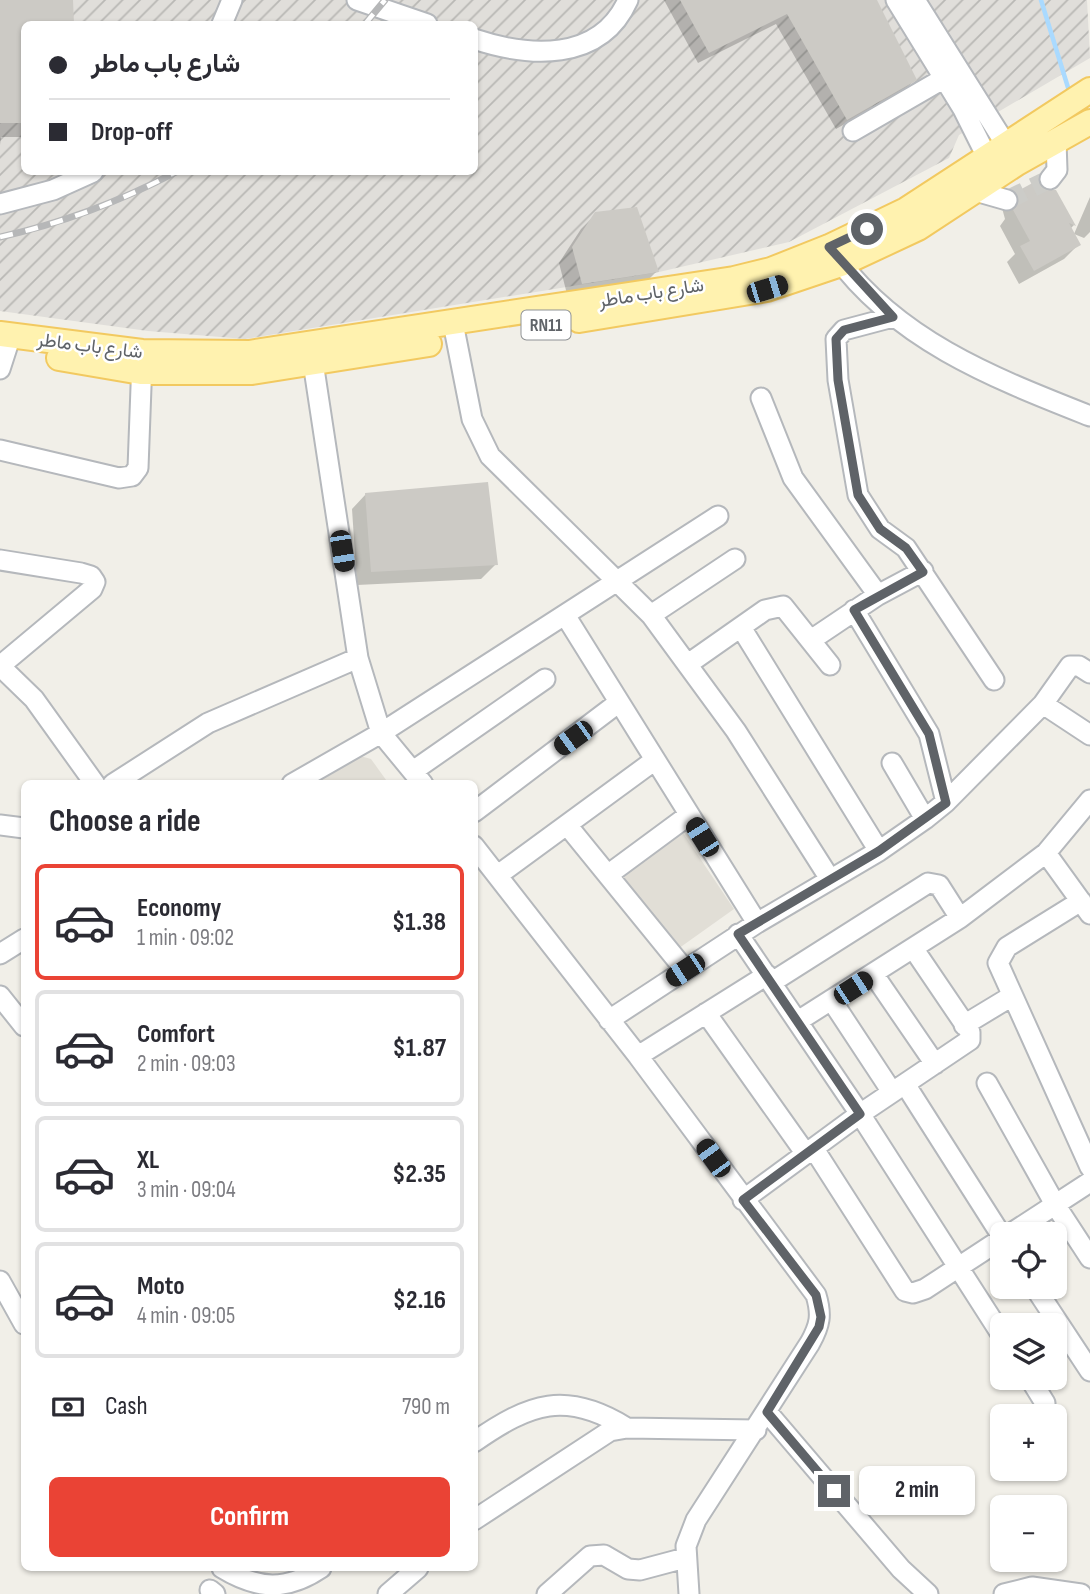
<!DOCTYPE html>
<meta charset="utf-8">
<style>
:root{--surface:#fff;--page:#f7f7f7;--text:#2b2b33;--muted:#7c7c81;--line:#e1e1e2;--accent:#ea4335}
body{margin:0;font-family:"Sofia Sans Condensed",Vazirmatn,sans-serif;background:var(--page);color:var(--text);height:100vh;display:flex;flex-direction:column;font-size:26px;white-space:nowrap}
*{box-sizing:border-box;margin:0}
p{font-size:23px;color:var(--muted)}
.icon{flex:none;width:38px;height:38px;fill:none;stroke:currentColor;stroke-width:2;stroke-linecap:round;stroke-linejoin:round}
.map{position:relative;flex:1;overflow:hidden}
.details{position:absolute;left:21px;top:780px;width:457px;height:791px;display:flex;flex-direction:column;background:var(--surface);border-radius:10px;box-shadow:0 2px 5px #0004}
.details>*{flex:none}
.top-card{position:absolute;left:21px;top:21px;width:457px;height:154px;border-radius:10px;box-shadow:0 2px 5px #0004;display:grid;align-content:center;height:154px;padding:0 28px;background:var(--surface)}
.fabs{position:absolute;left:990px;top:1222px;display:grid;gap:14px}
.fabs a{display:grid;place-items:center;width:77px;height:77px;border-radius:10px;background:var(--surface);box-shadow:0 2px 5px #0004;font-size:35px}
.end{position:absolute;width:32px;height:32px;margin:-16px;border:9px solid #5f6368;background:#fff;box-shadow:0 0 0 4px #fff}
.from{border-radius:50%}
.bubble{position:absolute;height:49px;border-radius:10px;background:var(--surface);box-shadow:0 2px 5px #0004;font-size:23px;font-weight:700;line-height:49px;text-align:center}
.car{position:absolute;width:21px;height:42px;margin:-21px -10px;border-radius:9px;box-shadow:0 0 5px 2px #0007;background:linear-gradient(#222 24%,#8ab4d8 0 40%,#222 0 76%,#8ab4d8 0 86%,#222 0)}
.top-card b{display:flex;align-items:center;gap:24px;height:66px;font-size:26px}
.top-card b+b{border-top:2px solid var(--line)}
.top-card i{width:18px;height:18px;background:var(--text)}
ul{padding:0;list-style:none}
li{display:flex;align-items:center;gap:21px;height:116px;margin:0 14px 10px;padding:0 14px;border:4px solid var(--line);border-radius:10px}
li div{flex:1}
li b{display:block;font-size:26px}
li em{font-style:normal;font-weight:700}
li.active{border-color:var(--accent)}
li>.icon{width:63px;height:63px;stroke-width:1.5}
h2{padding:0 28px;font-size:32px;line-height:84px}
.pay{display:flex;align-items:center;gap:18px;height:77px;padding:0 28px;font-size:26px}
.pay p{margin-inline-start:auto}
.primary-button{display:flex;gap:14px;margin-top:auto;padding:14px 28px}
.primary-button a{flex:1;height:80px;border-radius:10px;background:var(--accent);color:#fff;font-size:28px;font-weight:700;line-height:80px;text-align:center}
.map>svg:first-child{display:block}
.industrial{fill:url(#industrial-furrows);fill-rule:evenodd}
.education{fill:#e1ded6}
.shadow{fill:#0003}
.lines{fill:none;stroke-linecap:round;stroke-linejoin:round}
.stream{stroke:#aadaff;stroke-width:4.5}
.building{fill:#cccac5}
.minor-tunnel{stroke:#ccccc8;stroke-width:19;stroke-dasharray:19 10;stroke-linecap:butt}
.minor-casing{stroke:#b5b8bc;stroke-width:23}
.major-casing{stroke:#f2c960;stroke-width:28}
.minor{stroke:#fff;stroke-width:19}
.major{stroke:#fff2af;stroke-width:24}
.rail-casing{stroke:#b6b7b8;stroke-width:7}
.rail{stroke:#fff;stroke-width:4.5;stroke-dasharray:13;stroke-linecap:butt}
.route{stroke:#5f6368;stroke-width:9}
.labels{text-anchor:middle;stroke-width:5;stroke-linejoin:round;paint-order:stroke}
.shield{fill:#fff;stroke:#8f9295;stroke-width:2}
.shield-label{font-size:18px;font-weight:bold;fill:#5f6368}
.street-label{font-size:19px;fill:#5f6368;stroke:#fff}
</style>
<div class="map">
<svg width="1090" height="1594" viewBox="0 0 1090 1594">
<defs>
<pattern id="industrial-furrows" width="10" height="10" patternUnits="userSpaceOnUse" patternTransform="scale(1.75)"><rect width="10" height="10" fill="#e0deda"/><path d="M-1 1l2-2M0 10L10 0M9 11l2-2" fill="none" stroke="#b9b8b5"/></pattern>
</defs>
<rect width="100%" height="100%" fill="#f1efe8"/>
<path class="industrial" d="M0,0H1087L1090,58L959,135L949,158L789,242L659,272L245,339L148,331L0,311ZM24,24H474V172H24Z"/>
<path class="education" d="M360,756L371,759L389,784H310Z
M679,827L734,909L675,951L615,865Z"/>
<path class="shadow" d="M0,0H72V24H24V137H1L0,145Z
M664,0H875L915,80L904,90L836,129L776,24L698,63Z
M1042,191H1055L1074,225L1070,229L1079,244L1064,259L1019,284L1007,262L1015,254L1000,226L1005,219L1002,208L1017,193Z
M1090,197V232L1084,238L1074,234Z
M596,214L657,271L643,285L568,298L559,263L581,229Z
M366,494L496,564L481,579L357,585L352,509Z"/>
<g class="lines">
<path class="stream" d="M1041,0L1070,94"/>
</g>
<path class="building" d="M0,0H73L74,24H24V123H0Z
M680,0H877L917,80L847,120L787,14L709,53Z
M1038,180L1043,189L1056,190L1076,226L1069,223L1081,245L1034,271L1020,246L1030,241L1013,210L1019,203L1016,192Z
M637,207L659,272L582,284L572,247L595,212Z
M488,482L498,565L371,572L365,493Z"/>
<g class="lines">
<path class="minor-tunnel" d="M1007,200L1050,179"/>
<defs>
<path id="minor" d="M357,0L427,24
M896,0L963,109L993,169
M915,0L1013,156
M222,24L232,0
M474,39C528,57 600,63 628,0
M853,131L955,72
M1050,179L1057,170L1056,141
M972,190L1007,200
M0,204L53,190L93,172
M834,254C897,341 994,378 1090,416
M893,317L844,330L836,339L838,380L858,495L880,529L906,548L994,680
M453,323L472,419L490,456L651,615L736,731L830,879
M311,349L358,658L381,733L423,784
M0,369L11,335
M761,398L793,478L878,595
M0,450L119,478L132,476L138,468L142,360
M0,560L81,573L91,576L95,582L92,589L0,666
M854,610L929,734L946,802
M565,615L757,923
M651,615L735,559
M742,629L879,851
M811,640L878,595L923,571
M688,664L765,610L783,606L830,665
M0,666L34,699L95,784
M1043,704L1090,735
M892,763L925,819
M413,771L545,679
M113,784L208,723L358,658
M292,784L381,733L718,516
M474,812L618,703
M0,825L24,828
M567,825L685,970
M474,846L638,1056L816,1295C822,1315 820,1325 810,1343L696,1520L686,1546L689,1594
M1046,853L1090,914
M609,874L689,815
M498,875L655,760
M1081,901L1007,947L998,963L1090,1167
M738,934L860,1114L1003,1337
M0,954L24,939
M874,975L935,1064
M772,982L928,883L939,885L960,918
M0,996L24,1026
M832,1001L892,1092
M706,1013L806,1154
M609,1020L757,923L879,851L925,819L946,802L1043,704L1070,666H1079L1090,673
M798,1021L960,918L1046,853L1090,800
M964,1025L1012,996
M638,1056L767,975
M987,1083L1056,1206L1090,1258
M905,1084L1003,1238
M814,1149L905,1291L913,1293L925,1289L1003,1238
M743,1200L860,1114L970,1040V1032L913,948
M1010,1234L1090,1182
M0,1281L24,1324
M1034,1286L1090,1371
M1029,1377L1045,1403
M767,1412L901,1569L928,1594
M474,1442C530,1403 566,1390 627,1428
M474,1520L610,1431L627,1428L756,1430
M222,1568C258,1590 287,1591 321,1568
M210,1590L215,1594
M388,1594L418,1568
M547,1594L590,1556L604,1555L628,1569L640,1570L685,1558
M1004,1594L1032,1587L1081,1594"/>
<path id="major" d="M579,320L767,289L841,264L918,228L1017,163L1090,122
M0,334L142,352L249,353L734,279L771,270L829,247L906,210L1090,90
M59,358L141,372H252L429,344"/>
</defs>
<use href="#minor" class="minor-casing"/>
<use href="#major" class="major-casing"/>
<use href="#minor" class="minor"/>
<use href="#major" class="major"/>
<defs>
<path id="rail" d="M365,24L385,0
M0,237C63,223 119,202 176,172"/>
</defs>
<use href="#rail" class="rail-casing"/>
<use href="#rail" class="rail"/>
</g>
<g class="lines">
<path class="route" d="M834,1491L767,1412L819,1327L821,1317L816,1295L743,1200L860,1114L738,934L879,851L946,803L929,734L854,610L923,572L906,548L880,529L858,495L838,380L836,339L844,330L893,317L829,247L867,229"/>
</g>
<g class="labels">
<rect class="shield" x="521.5" y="310.5" width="49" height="29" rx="5"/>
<g class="shield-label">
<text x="546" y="331">RN11</text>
</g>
<g class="street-label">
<text transform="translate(651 292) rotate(-9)" y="7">شارع باب ماطر</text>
<text transform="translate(90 345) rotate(7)" y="7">شارع باب ماطر</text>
</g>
</g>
</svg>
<div class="fabs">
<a><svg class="icon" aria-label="locate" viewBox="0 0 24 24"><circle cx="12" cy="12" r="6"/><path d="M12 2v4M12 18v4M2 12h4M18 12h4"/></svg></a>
<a><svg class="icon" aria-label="layers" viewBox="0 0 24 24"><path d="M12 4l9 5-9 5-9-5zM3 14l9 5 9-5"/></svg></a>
<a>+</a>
<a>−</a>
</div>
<i class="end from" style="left:867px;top:229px"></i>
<i class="end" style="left:834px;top:1491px"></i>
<div class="bubble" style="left:859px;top:1466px;width:116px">2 min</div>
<i class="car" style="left:767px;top:289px;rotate:73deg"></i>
<i class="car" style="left:342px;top:551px;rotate:171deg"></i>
<i class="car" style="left:573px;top:738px;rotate:234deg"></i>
<i class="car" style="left:702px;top:837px;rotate:328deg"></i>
<i class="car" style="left:685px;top:970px;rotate:237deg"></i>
<i class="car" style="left:853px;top:988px;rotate:57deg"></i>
<i class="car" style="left:713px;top:1158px;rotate:324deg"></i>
<div class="top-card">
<b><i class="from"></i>شارع باب ماطر</b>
<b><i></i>Drop-off</b>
</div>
<section class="details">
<h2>Choose a ride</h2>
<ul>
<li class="active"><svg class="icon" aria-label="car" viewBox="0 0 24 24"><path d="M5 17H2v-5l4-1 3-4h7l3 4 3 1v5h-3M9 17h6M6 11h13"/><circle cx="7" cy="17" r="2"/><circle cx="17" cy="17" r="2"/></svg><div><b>Economy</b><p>1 min · 09:02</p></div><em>$1.38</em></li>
<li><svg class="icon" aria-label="car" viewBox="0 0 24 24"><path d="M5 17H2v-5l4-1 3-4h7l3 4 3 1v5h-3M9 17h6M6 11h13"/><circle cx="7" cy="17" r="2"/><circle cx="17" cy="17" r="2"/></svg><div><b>Comfort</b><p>2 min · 09:03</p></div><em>$1.87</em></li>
<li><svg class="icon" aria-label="car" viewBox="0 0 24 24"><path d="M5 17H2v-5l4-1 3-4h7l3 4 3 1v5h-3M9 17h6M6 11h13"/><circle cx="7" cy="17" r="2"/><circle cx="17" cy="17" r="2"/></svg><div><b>XL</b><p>3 min · 09:04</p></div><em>$2.35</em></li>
<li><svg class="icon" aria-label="car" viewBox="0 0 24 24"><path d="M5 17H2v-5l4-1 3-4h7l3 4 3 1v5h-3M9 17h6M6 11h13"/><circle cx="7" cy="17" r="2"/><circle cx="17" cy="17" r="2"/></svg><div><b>Moto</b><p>4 min · 09:05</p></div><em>$2.16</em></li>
</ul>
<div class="pay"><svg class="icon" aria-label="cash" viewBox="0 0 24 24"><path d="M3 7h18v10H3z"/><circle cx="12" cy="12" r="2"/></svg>Cash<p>790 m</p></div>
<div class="primary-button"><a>Confirm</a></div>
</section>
</div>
